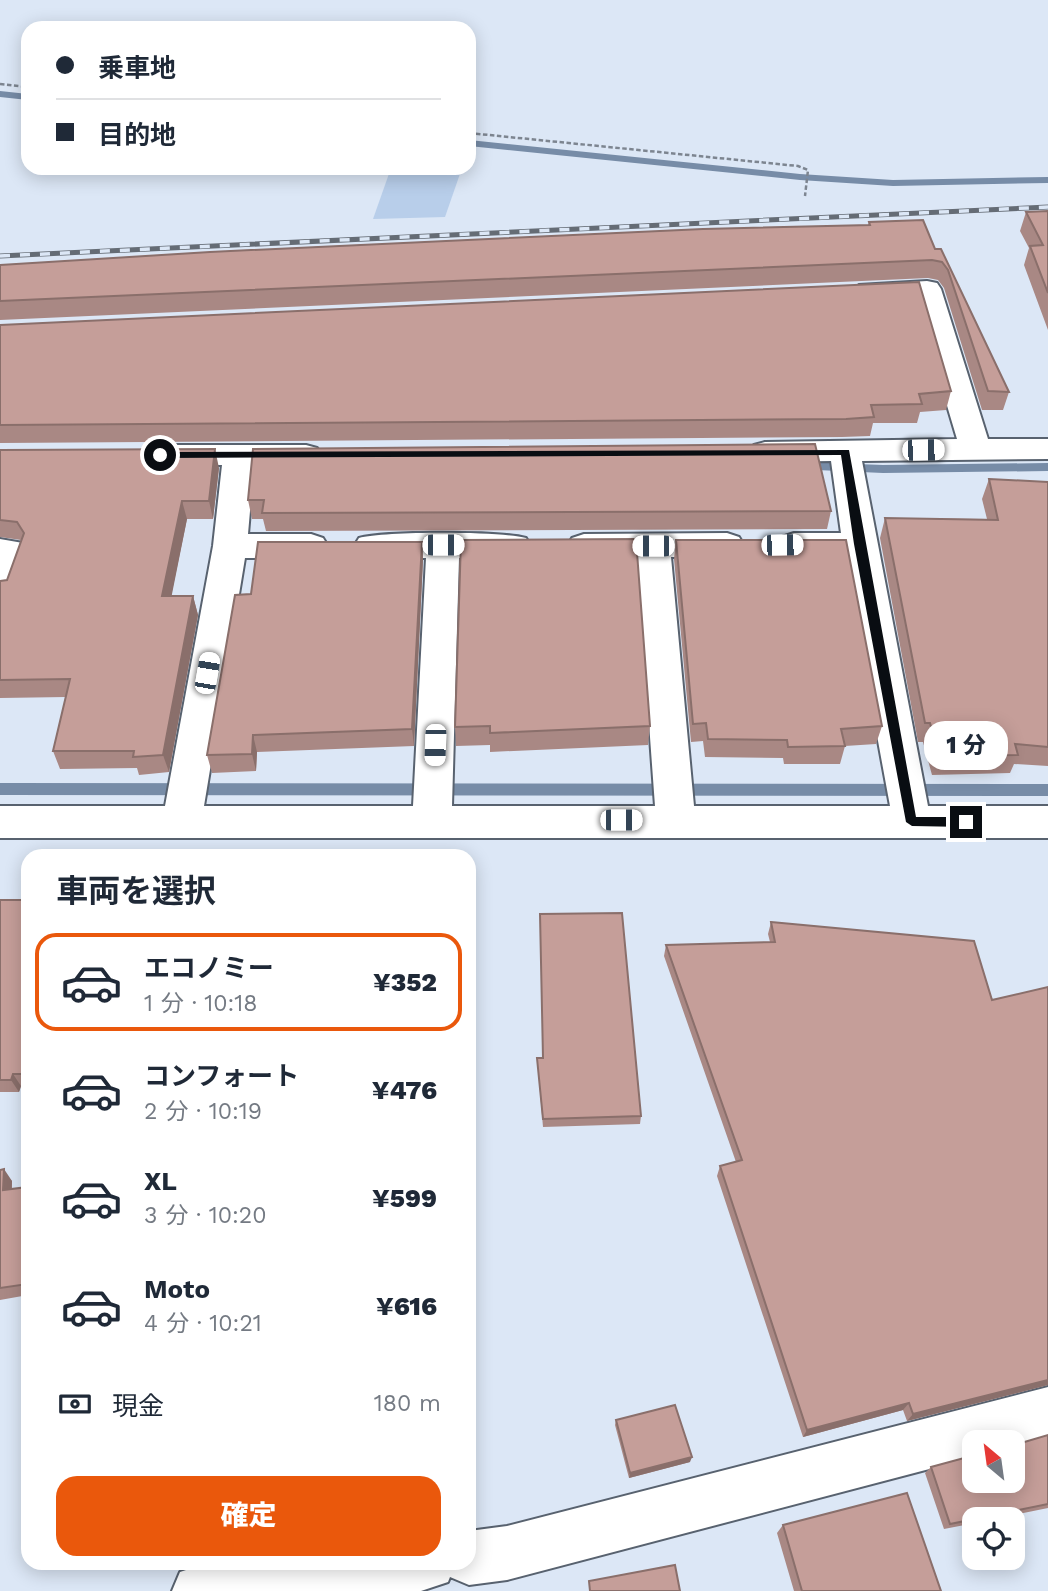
<!DOCTYPE html>
<html lang="ja">
<meta charset="utf-8">
<style>
:root{--surface:#fff;--page:#f6f6f7;--text:#1f2937;--muted:#747a83;--line:#e0e1e3;--accent:#ea580c}
body{margin:0;font-family:"Work Sans","Noto Sans JP",sans-serif;background:var(--page);color:var(--text);height:100vh;display:flex;flex-direction:column;font-size:26px;white-space:nowrap}
*{box-sizing:border-box;margin:0}
p{font-size:23px;color:var(--muted)}
.icon{flex:none;width:38px;height:38px;fill:none;stroke:currentColor;stroke-width:2;stroke-linecap:round;stroke-linejoin:round}
.map{position:relative;flex:1;overflow:hidden}
.details{position:absolute;left:21px;top:849px;width:455px;height:721px;display:flex;flex-direction:column;background:var(--surface);border-radius:21px;box-shadow:0 4px 18px #0003}
.details>*{flex:none}
.banner{position:absolute;left:21px;top:21px;width:455px;height:154px;border-radius:21px;box-shadow:0 4px 18px #0003;display:grid;align-content:center;height:154px;padding:0 35px;background:var(--surface)}
.needle{width:46px;rotate:331deg}
.buttons{position:absolute;left:962px;top:1430px;display:grid;gap:14px}
.buttons a{display:grid;place-items:center;width:63px;height:63px;border-radius:14px;background:var(--surface);box-shadow:0 4px 18px #0003;font-size:35px}
.end{position:absolute;width:32px;height:32px;margin:-16px;border:9px solid #090d12;background:#fff;box-shadow:0 0 0 4px #fff}
.from{border-radius:50%}
.bubble{position:absolute;height:49px;border-radius:21px;background:var(--surface);box-shadow:0 4px 18px #0003;font-size:23px;font-weight:800;line-height:49px;text-align:center}
.car{position:absolute;width:21px;height:42px;margin:-21px -10px;border-radius:9px;box-shadow:0 0 5px 2px #0007;background:linear-gradient(#fff 24%,#345 0 40%,#fff 0 76%,#345 0 86%,#fff 0)}
.banner b{display:flex;align-items:center;gap:24px;height:66px;font-size:26px}
.banner b+b{border-top:2px solid var(--line)}
.banner i{width:18px;height:18px;background:var(--text)}
ul{padding:0;list-style:none}
li{display:flex;align-items:center;gap:21px;height:98px;margin:0 14px 10px;padding:0 21px;border:4px solid transparent;border-radius:21px}
li div{flex:1}
li b{display:block;font-size:26px}
li em{font-style:normal;font-weight:800}
li.current{border-color:var(--accent)}
li>.icon{width:63px;height:63px;stroke-width:1.5}
h2{padding:0 35px;font-size:32px;line-height:84px}
.pay{display:flex;align-items:center;gap:18px;height:77px;padding:0 35px;font-size:26px}
.pay p{margin-inline-start:auto}
.button{display:flex;gap:14px;margin-top:auto;padding:14px 35px}
.button a{flex:1;height:80px;border-radius:21px;background:var(--accent);color:#fff;font-size:28px;font-weight:800;line-height:80px;text-align:center}
.map>svg:first-child{display:block}
.green{fill:#b8ceea}
.lines{fill:none;stroke-linecap:round;stroke-linejoin:round}
.stream{fill:#778ca7;fill-rule:evenodd}
.minor-casing{stroke:#58626f;stroke-width:4}
.path{stroke:#7d8590;stroke-width:2.5;stroke-dasharray:4.5 2.5;stroke-linecap:butt}
.minor{fill:#fff;fill-rule:evenodd}
.rail-casing{stroke:#656c75;stroke-width:5}
.rail{stroke:#dce7f6;stroke-width:3.5;stroke-dasharray:10;stroke-linecap:butt}
.wall{fill:#a98884}
.shaded-wall{fill:#8a6f6b}
.building{fill:#c59e99;stroke:#8a6f6b;stroke-width:2}
.route{fill:#090d12}
</style>
<div class="map">
<svg width="1048" height="1591" viewBox="0 0 1048 1591">
<rect width="100%" height="100%" fill="#dce7f6"/>
<path class="green" d="M391,168H462L445,217L373,219Z"/>
<g class="lines">
<path class="stream" d="M0,91L28,94V100L0,97Z
M469,140L800,174L893,180L1048,177V183L893,186L800,180L469,146Z
M800,462L883,465L1048,463V471L883,473L795,469L793,466Z
M0,783L1048,784V796L0,795Z"/>
<defs>
<path id="minor" d="M927,281L937,283L941,289L988,439H1048V459L862,461L928,806H1048V838H0V806H165L213,546L222,465H163L152,462L147,455L152,448L163,445H306L317,448L322,455L317,462L306,465H254L248,534H311L323,538L328,546L323,554L311,558H245L204,806H413L426,558H371L359,554L354,546L359,538C384,531 501,531 526,538L531,546L526,554L514,558H459L452,806H655L637,557L584,558L572,554L567,546L572,538L584,534L727,533L739,537L744,545L739,553L727,557H671L694,806H890L844,556L794,557L782,553L777,545L782,537L794,533H841L831,461L765,462L754,459L749,452L754,445L765,442L957,439L915,298L859,297L855,291L859,285Z
M0,539L23,543L28,551L12,597L0,600Z
M1048,1387V1437L1013,1447V1442H975V1457L507,1580L469,1585L450,1577L448,1582L421,1591H172L180,1572L207,1563H469V1531L507,1526Z"/>
</defs>
<use href="#minor" class="minor-casing"/>
<path class="path" d="M0,84L28,87
M469,133L798,166L808,170L805,196"/>
<use href="#minor" class="minor"/>
<defs>
<path id="rail" d="M0,256L1048,207"/>
</defs>
<use href="#rail" class="rail-casing"/>
<use href="#rail" class="rail"/>
</g>
<path class="wall" d="M1048,211V330L1024,265L1029,248L1020,231L1026,212Z
M869,222L935,249H941L1009,392L1003,410H982L944,288L938,280L928,278L0,320V265L868,225Z
M0,325L951,391L946,410L920,412L917,423H873L870,436L842,437L0,443Z
M0,450L219,468L213,519H187L171,596H193L198,615L169,772L139,775L137,768L60,769L53,751L66,697L0,698V581L7,580L21,540L0,537Z
M989,479L1048,482V766L1014,764L1010,773L932,775L923,742H918L880,538L885,518L987,519L982,499Z
M248,500L831,511L827,529L266,531L263,519H252Z
M676,540L882,726L876,744L845,746L840,764H784L783,758L705,757L703,741L691,742L674,559Z
M422,542L423,560L414,746L257,752L256,771L212,773L207,755L251,594Z
M650,726L648,745L490,752V745L456,746L455,727Z
M0,900H28V1086H21L19,1092H0Z
M771,922L992,1000L1048,987V1385L907,1421L903,1410L803,1437L717,1176L720,1166L736,1162L664,956L666,945L770,942L768,934Z
M537,1058L641,1116L640,1124L543,1127Z
M0,1170L12,1181V1189L28,1187V1295L0,1300Z
M616,1420L690,1462L629,1478L615,1425Z
M1048,1435V1508L993,1519H975V1523L944,1529L925,1473L931,1467L975,1455V1480H1013V1442H980L984,1438H1018L1021,1443Z
M783,1525L941,1591H794L777,1533Z
M79,1563H142L141,1569L87,1568Z"/>
<path class="shaded-wall" d="M215,449L219,468L213,519L209,501Z
M182,501L187,519L168,614L162,596Z
M422,542L423,560L414,746L412,729Z
M193,596L198,615L169,772L163,755Z
M253,735L257,752L256,771L252,754Z
M13,1074L21,1086L19,1092L11,1080Z
M4,1169L12,1181L11,1201L3,1190Z
M1048,1380V1385L907,1421L913,1414Z
M909,1403L903,1410L803,1437L807,1430Z
M692,1457L690,1462L629,1478L630,1473Z
M134,1563H142L141,1569Z"/>
<path class="building" d="M1048,211V293L1030,246L1043,245L1026,212Z
M923,220L935,249H941L1009,392L988,391L948,270L942,262L932,260L0,301V265L210,252L703,229L870,225L869,222Z
M919,282L951,391L919,394L922,404L871,405L874,417L846,419L0,425V325Z
M815,444L831,511L262,513L264,500H248L253,449Z
M215,449L209,501H182L162,596H193L163,755L133,757L134,751H53L70,679L0,680V581L7,580L24,533L17,522L0,520V450Z
M989,479L1048,482V747L1015,744L1018,755L939,756L930,723H925L885,518L998,520Z
M636,539L650,726L490,733V726L455,727L461,540Z
M676,540H846L882,726L841,729L845,746L788,747L787,740L708,739L706,723L693,724Z
M258,542H422L412,729L253,735L252,754L207,755L235,595L251,594Z
M0,900H28V1074H13L11,1080H0Z
M622,913L641,1116L543,1119L537,1058H543L540,914Z
M771,922L974,941L992,1000L1048,987V1380L913,1414L909,1403L807,1430L720,1166L742,1160L666,945L775,942Z
M4,1169L3,1190L28,1187V1284L0,1288V1170Z
M675,1405L692,1457L630,1473L616,1420Z
M1048,1435V1504L950,1524L931,1467L975,1455V1480H1013V1442H984V1438H1018L1021,1443Z
M907,1493L941,1591H802L783,1525Z
M675,1565L680,1591H590L589,1581Z"/>
<path class="route" d="M849,450L916,817H966L972,822L966,827L912,826L906,822L854,544L841,455L160,458L155,455L160,452Z"/>
</svg>
<div class="buttons">
<a><svg class="needle" viewBox="-14 -14 28 28"><path d="M0-13l5 13h-10z" fill="#e53935"/><path d="M0 13l5-13h-10z" fill="#747a83"/></svg></a>
<a><svg class="icon" aria-label="locate" viewBox="0 0 24 24"><circle cx="12" cy="12" r="6"/><path d="M12 2v4M12 18v4M2 12h4M18 12h4"/></svg></a>
</div>
<i class="end from" style="left:160px;top:455px"></i>
<i class="end" style="left:966px;top:822px"></i>
<div class="bubble" style="left:924px;top:721px;width:84px">1 分</div>
<i class="car" style="left:923px;top:450px;rotate:89deg"></i>
<i class="car" style="left:443px;top:545px;rotate:90deg"></i>
<i class="car" style="left:782px;top:545px;rotate:89deg"></i>
<i class="car" style="left:653px;top:546px;rotate:270deg"></i>
<i class="car" style="left:207px;top:673px;rotate:10deg"></i>
<i class="car" style="left:435px;top:745px;rotate:182deg"></i>
<i class="car" style="left:621px;top:820px;rotate:90deg"></i>
<div class="banner">
<b><i class="from"></i>乗車地</b>
<b><i></i>目的地</b>
</div>
<section class="details">
<h2>車両を選択</h2>
<ul>
<li class="current"><svg class="icon" aria-label="car" viewBox="0 0 24 24"><path d="M5 17H2v-5l4-1 3-4h7l3 4 3 1v5h-3M9 17h6M6 11h13"/><circle cx="7" cy="17" r="2"/><circle cx="17" cy="17" r="2"/></svg><div><b>エコノミー</b><p>1 分 · 10:18</p></div><em>¥352</em></li>
<li><svg class="icon" aria-label="car" viewBox="0 0 24 24"><path d="M5 17H2v-5l4-1 3-4h7l3 4 3 1v5h-3M9 17h6M6 11h13"/><circle cx="7" cy="17" r="2"/><circle cx="17" cy="17" r="2"/></svg><div><b>コンフォート</b><p>2 分 · 10:19</p></div><em>¥476</em></li>
<li><svg class="icon" aria-label="car" viewBox="0 0 24 24"><path d="M5 17H2v-5l4-1 3-4h7l3 4 3 1v5h-3M9 17h6M6 11h13"/><circle cx="7" cy="17" r="2"/><circle cx="17" cy="17" r="2"/></svg><div><b>XL</b><p>3 分 · 10:20</p></div><em>¥599</em></li>
<li><svg class="icon" aria-label="car" viewBox="0 0 24 24"><path d="M5 17H2v-5l4-1 3-4h7l3 4 3 1v5h-3M9 17h6M6 11h13"/><circle cx="7" cy="17" r="2"/><circle cx="17" cy="17" r="2"/></svg><div><b>Moto</b><p>4 分 · 10:21</p></div><em>¥616</em></li>
</ul>
<div class="pay"><svg class="icon" aria-label="cash" viewBox="0 0 24 24"><path d="M3 7h18v10H3z"/><circle cx="12" cy="12" r="2"/></svg>現金<p>180 m</p></div>
<div class="button"><a>確定</a></div>
</section>
</div>
